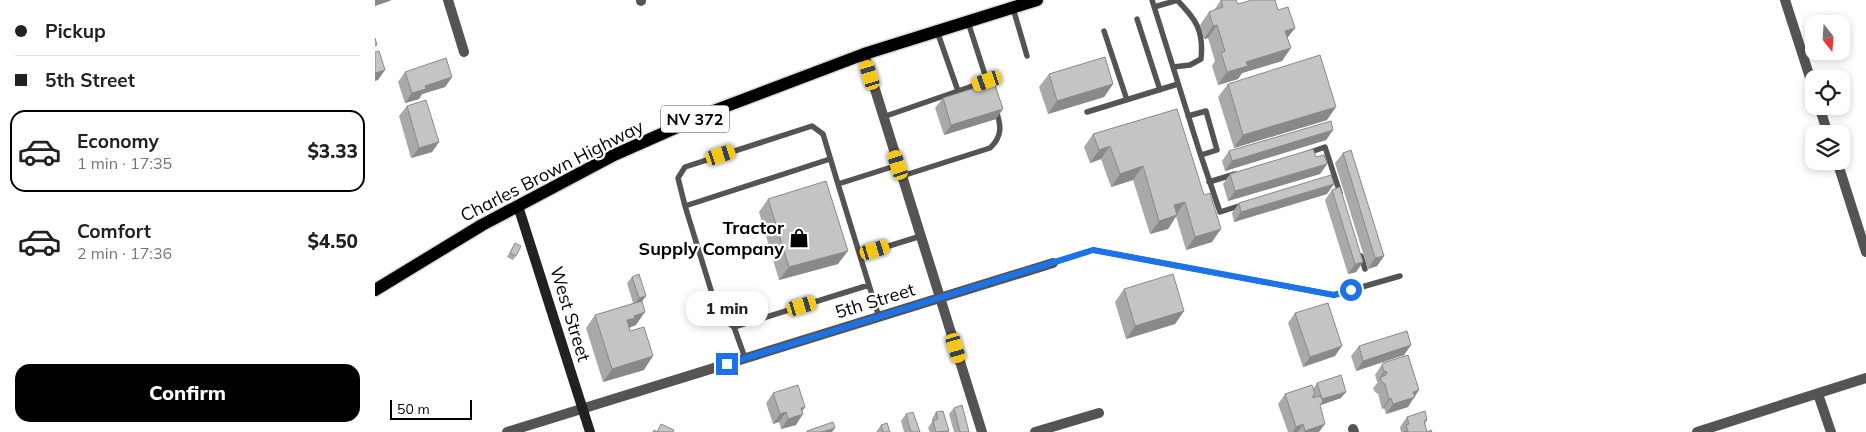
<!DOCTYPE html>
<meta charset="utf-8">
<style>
:root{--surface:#fff;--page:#f2f2f2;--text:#202124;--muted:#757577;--line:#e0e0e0;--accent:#000}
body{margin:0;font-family:Mulish,sans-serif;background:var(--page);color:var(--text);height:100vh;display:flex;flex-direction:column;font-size:19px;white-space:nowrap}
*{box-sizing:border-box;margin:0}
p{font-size:16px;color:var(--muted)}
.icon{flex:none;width:28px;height:28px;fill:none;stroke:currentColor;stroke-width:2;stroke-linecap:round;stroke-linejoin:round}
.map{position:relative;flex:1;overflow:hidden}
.sheet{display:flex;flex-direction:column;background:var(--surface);width:375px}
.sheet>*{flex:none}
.banner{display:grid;align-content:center;height:110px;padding:0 15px;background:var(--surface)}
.needle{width:32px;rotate:163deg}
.controls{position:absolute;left:1430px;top:15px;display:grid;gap:10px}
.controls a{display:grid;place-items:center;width:45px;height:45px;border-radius:10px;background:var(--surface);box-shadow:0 2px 8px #0003;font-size:25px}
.scale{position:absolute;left:15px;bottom:12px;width:82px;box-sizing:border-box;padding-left:5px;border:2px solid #000;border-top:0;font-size:14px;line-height:18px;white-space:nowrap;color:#000;-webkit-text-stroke:4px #fff;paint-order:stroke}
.end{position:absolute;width:22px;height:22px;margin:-11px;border:6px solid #1a73e8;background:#fff;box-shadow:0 0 0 2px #fff}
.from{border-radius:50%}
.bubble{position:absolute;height:35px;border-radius:15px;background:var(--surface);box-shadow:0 2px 8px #0003;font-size:16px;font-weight:800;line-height:35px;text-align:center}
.car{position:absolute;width:15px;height:30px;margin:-15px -8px;border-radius:6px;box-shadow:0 0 4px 1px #0007;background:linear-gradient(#f5c518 24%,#345 0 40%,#f5c518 0 76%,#345 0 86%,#f5c518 0)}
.banner b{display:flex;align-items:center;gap:18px;height:48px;font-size:19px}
.banner b+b{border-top:1px solid var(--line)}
.banner i{width:12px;height:12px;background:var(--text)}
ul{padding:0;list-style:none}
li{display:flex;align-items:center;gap:15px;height:82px;margin:0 10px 8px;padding:0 5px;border:2px solid transparent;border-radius:15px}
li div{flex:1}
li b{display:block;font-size:19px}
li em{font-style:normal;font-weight:800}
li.current{border-color:var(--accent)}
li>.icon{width:45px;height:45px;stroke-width:1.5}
.action{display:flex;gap:10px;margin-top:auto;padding:10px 15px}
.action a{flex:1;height:58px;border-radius:15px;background:var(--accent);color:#fff;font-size:20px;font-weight:800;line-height:58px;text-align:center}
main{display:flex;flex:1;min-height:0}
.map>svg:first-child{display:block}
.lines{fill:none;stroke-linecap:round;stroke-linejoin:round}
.primary-casing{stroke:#dbdbdb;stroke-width:15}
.lane{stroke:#545454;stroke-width:5.5}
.street{stroke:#545454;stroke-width:10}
.secondary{stroke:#212121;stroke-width:10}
.primary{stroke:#000;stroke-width:12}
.wall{fill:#a9a9a9}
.shaded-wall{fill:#898989}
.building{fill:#c4c4c4;stroke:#898989}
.route{stroke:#1a73e8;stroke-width:6}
.labels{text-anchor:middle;stroke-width:4.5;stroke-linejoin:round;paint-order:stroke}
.shield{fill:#fff;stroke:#4c4c4c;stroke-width:1}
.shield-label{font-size:16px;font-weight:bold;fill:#000}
.street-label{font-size:18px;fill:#000;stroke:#fff}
.poi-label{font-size:18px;font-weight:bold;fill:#000;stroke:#fff;text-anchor:end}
</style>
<main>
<section class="sheet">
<div class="banner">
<b><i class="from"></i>Pickup</b>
<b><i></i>5th Street</b>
</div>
<ul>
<li class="current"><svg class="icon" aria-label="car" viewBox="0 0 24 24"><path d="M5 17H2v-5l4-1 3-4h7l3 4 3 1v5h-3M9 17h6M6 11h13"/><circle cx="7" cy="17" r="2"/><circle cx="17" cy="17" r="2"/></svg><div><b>Economy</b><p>1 min · 17:35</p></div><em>$3.33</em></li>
<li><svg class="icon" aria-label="car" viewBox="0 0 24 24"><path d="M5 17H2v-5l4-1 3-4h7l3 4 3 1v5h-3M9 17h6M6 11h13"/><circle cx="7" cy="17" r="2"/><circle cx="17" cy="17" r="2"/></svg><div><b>Comfort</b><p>2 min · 17:36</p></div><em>$4.50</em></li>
</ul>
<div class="action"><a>Confirm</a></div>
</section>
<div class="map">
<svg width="1491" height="432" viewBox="0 0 1491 432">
<rect width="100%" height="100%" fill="#fff"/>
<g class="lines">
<defs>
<path id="primary" d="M0,290L107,225L239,155L341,110L489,54L662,0"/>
</defs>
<use href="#primary" class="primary-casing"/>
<path class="lane" d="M777,0L824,150L845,212L867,205
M779,7L803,0
M638,8L652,56
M762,19L785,90
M562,31L583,91
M729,31L752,100
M798,67L815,65L826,59C829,31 821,19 802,0
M712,112L803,84
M813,116L831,111L842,150L826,155
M508,117L612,81L593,22
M933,153L950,147L965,193
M527,176L615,148C628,136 626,125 621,110
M834,182L860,174
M463,184L494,285
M310,206L455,159
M485,255L546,236
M986,256L990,269
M678,263L718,250L959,295L1025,276
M359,327L494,285L504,317
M370,358L359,327L344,316L310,206L303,178L310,167L437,126L448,134L463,184L523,165"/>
<path class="street" d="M73,0L89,52
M266,0V1
M1410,0L1439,90
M489,54L607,432
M1444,106L1453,134
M1462,161L1491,252
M1443,394L1456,432
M978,429L979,432
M132,432L678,263
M660,432L724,413
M1322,432L1491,378"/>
<path class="secondary" d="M143,206L215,432"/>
<use href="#primary" class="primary"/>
</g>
<path class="wall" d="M846,0L863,4L903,10L920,28L912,38L907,61L867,73L863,79L843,85L837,66L840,61L833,38L829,39L825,25L834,12L839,10Z
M30,72L77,77L70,87L47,94L44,99L30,103L23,82Z
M674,74L738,84L729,97L673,114L664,87Z
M853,84L952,120L859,148L843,97Z
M568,98L621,119L569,135L560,108Z
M32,106L64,142L57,152L36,158L24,116Z
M802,109L837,242L811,250L801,216L793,229L775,234L758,180L736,187L726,159L715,163L709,147L718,134Z
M958,130L951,140L850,171L847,161L854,151Z
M968,153L1009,256L1002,266L993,269L960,163Z
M941,157L952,164L945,174L853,201L848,184L855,174Z
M957,190L988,262L981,272L973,274L950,200Z
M952,194L859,222L857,213L864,203Z
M393,199L463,264L404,280L384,212Z
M140,243L141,256L138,260L132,257Z
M257,277L267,302L261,325L254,328L269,370L228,382L211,328L220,315L258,303L252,283Z
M749,289L809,311L800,324L751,339L740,302Z
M920,313L960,356L928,367L913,323Z
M1036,345L1029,355L981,371L976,356L984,346Z
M1008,363L1039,396L1033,407L1011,414L1009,408L1007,409L1003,394L1000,392L998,388L1003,382H1002L1000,375Z
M942,383L966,398L945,405L944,432H913L903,404L910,394L938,389Z
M398,393L427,411L421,425L406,429L404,422L398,424L391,403Z
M579,408L594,432H579L574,414Z
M561,412L574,432H555L553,428L557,422V419Z
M531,414L545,432H529L526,421Z
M1032,417L1052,420L1050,424L1052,432H1057H1026L1025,427Z
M506,425L515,432H501Z"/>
<path class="shaded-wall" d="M0,0H16L15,1L0,6Z
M842,25L833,38L829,39L838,26Z
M920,28L910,41V31Z
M916,48L907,61L867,73L863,79L843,85L852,72L871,62Z
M10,70L3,80L0,81V73Z
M77,77L70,87L47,94L44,99L30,103L37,93L50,86Z
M738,84L729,97L673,114L682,101Z
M961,107L952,120L859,148L868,135Z
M628,109L621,119L569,135L576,125Z
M958,130L951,140L850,171L857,161Z
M64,142L57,152L36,158L44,148Z
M735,146L726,159L715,163L724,150Z
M952,164L945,174L853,201L860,191Z
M768,166L758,180L736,187L745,174Z
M959,184L952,194L859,222L866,212Z
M810,202L801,215L799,205Z
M802,215L793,229L775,234L784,221Z
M846,229L837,242L811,250L820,237Z
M473,251L463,264L404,280L414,267Z
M1009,256L1002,266L993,269L1000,258Z
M988,262L981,272L973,274L980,264Z
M271,296L266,303L259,305L264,298Z
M809,311L800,324L751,339L760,326Z
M270,312L261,325L253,328L252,320L259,316Z
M1036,345L1029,355L981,371L988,361Z
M967,346L960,356L928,367L935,357Z
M278,356L269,370L228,382L237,369Z
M1011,371L1006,379L1005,378L1002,382L1009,372Z
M1044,390L1033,407L1011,414L1018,404L1038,392Z
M971,392L966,398L943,406L947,399Z
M1016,398L1009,408L1007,409L1014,399Z
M430,407L424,416L428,414L421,425L406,429L413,419L426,408Z
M411,412L404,422L398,424L405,414Z
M928,424L923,432H918L921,427Z
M950,424L944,432H929L930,431Z
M460,428L457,432H447Z"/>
<path class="building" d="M846,0H861L863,4L877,0H900L903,10L913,7L920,28L910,31L916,48L871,62L873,66L852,72L846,53L850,51L842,25L838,26L834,12L848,7Z
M0,38L2,45L0,46Z
M4,51L10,70L0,73V52Z
M945,55L961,107L868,135L853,84Z
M730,57L738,84L682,101L674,74Z
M71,58L77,77L50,86L51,89L37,93L30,72Z
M619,82L628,109L576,125L568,98Z
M51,100L64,142L44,148L32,106Z
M802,109L829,195L835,193L846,229L820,237L810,202L799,205L802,215L784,221L768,166L745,174L735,146L724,150L718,134Z
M956,121L958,130L857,161L854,151Z
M938,149L941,157L949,155L952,164L860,191L855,174Z
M976,150L1009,256L1000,258L968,153Z
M956,175L959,184L866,212L864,203Z
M451,181L473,251L414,267L393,199Z
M965,187L988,262L980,264L957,190Z
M140,243L146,246L141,256L135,253Z
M264,274L271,296L264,298L257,277Z
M798,274L809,311L760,326L749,289Z
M267,301L270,312L259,316L260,318L252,320L255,331L269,327L278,356L237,369L220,315Z
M953,303L967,346L935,357L920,313Z
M1032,331L1036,345L988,361L984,346Z
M1033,355L1044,390L1038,392L1040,397L1018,404L1016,398L1014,399L1010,384L1007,382L1005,378L1012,374L1011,371L1009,372L1007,365L1008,363Z
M966,375L971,392L947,399L942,383Z
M423,385L430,407L426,408L428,414L413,419L411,412L405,414L398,393Z
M937,385L940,394L938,395V398L943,396L946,397L948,401L945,405L950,424L930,431L928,424L921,427L910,394Z
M587,405L594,432H585L579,408Z
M568,411L574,431L561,432L558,421L563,419L561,412Z
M1050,411L1052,420L1049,421L1052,432L1056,430L1057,432H1028L1033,431L1031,425L1034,424L1032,417Z
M538,412L545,432H536L531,414Z
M458,422L460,428L447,432H432V431Z
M512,423L515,432H508L506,425Z
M286,424L299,430L298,432H278L279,430L282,432Z"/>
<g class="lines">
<path class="route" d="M352,364L718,250L959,295L976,290"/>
</g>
<defs>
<symbol id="shop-bare" viewBox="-9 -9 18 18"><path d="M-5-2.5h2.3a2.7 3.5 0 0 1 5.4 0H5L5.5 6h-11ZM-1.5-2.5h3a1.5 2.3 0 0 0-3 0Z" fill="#000" stroke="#fff" stroke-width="2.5" paint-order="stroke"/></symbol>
</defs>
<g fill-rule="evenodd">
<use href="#shop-bare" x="410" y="224" width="28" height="28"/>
</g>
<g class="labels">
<rect class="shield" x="286" y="105.5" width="68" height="27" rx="4"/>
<g class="shield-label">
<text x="320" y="125">NV 372</text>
</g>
<g class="street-label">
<text transform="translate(177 171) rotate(-27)" y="6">Charles Brown Highway</text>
<text transform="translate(500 301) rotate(-17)" y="6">5th Street</text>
<text transform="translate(195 314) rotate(73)" y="6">West Street</text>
</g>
<g class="poi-label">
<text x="409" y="234">Tractor<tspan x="409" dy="21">Supply Company</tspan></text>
</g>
</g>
</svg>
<div class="controls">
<a><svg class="needle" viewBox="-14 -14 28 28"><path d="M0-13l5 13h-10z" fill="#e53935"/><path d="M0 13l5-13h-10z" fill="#757577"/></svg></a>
<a><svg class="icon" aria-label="locate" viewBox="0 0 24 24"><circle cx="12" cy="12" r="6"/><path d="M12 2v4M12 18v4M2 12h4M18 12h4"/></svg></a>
<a><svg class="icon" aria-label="layers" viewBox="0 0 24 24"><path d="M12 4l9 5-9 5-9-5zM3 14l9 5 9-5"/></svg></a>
</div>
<div class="scale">50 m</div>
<i class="end from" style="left:976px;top:290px"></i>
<i class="end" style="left:352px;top:364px"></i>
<div class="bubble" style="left:311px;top:291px;width:82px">1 min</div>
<i class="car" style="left:495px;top:75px;rotate:343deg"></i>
<i class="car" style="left:612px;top:81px;rotate:251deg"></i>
<i class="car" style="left:346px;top:155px;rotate:72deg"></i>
<i class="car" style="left:523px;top:165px;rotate:342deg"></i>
<i class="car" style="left:500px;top:250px;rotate:73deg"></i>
<i class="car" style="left:427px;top:306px;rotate:73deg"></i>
<i class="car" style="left:581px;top:348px;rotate:163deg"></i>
</div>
</main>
